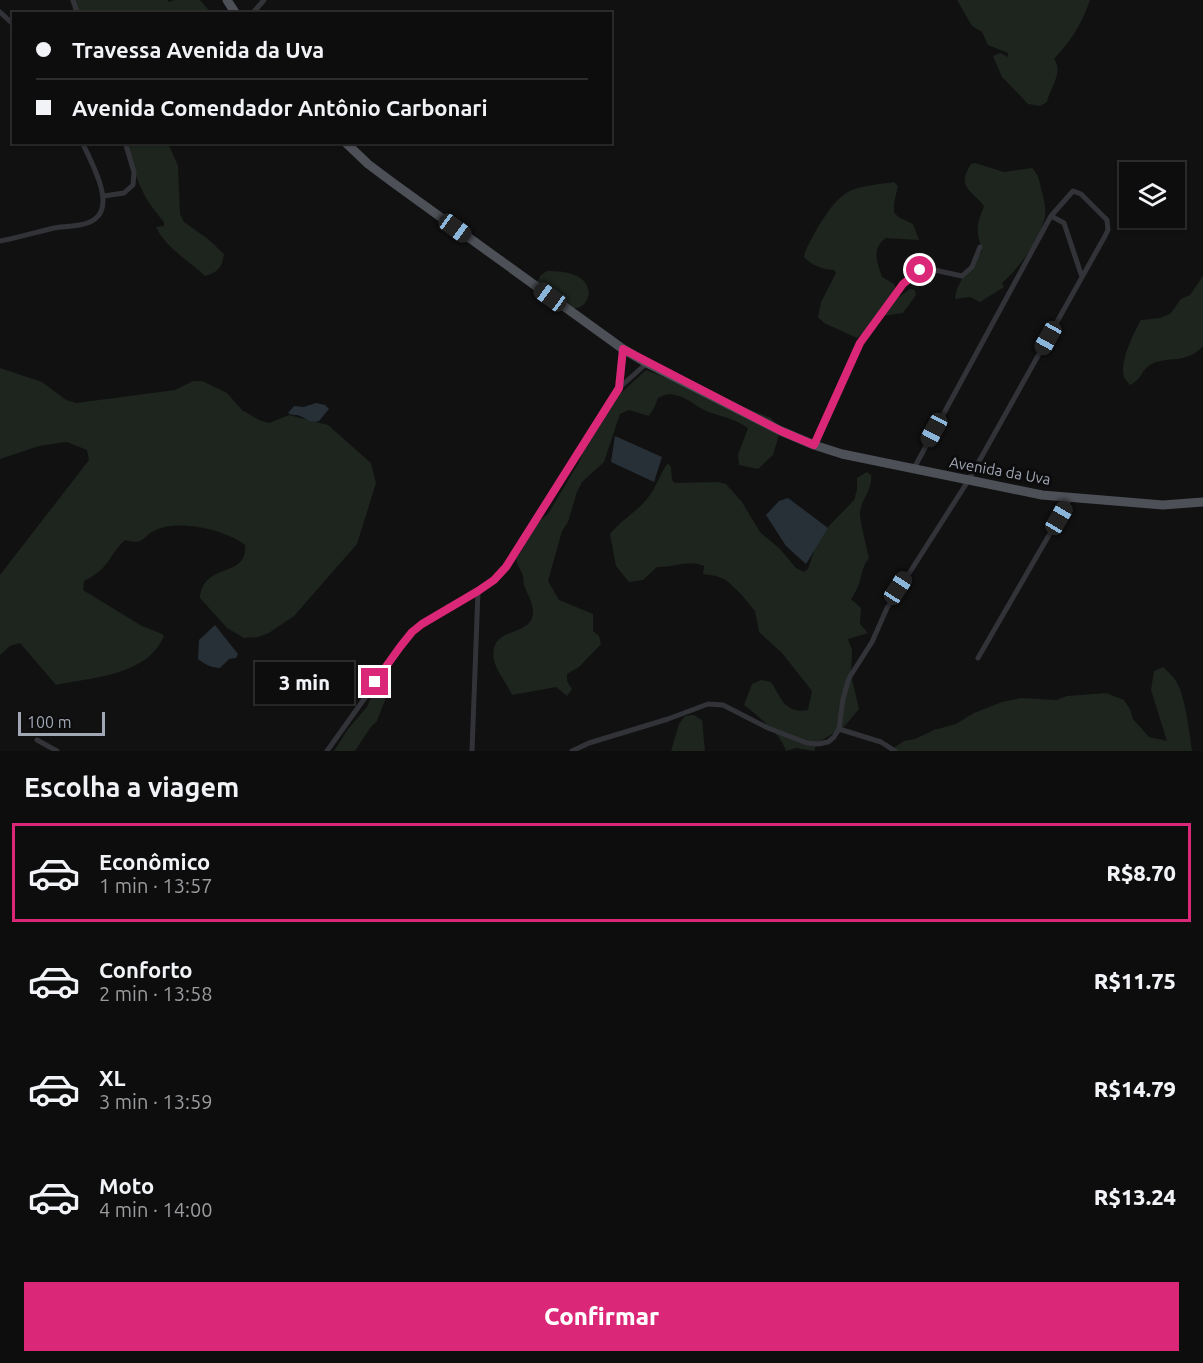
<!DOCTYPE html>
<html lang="pt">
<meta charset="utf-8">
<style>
:root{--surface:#0d0d0e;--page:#161617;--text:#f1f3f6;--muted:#9a9c9e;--line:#2d2d2e;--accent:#db2777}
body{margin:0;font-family:Ubuntu,sans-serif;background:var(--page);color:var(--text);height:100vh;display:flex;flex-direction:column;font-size:22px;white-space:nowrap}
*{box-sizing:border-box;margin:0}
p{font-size:20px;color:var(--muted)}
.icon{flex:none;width:33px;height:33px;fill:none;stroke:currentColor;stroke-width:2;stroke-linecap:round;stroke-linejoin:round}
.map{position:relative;height:751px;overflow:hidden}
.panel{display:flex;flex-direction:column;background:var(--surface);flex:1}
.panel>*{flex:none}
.top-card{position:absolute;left:12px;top:12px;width:600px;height:132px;border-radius:0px;box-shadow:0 2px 4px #0004,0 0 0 2px var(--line);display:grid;align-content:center;height:132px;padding:0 24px;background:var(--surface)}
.fabs{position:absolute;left:1119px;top:162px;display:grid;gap:12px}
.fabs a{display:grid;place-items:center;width:66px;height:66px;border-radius:0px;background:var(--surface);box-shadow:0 2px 4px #0004,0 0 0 2px var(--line);font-size:30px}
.scale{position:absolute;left:18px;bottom:15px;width:87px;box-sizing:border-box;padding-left:6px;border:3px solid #a1a7b4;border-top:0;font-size:16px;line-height:21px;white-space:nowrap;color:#a1a7b4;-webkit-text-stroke:4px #0c0c0d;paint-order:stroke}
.end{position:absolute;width:27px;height:27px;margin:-14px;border:8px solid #db2777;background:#fff;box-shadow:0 0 0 3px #fff}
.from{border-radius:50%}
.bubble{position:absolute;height:42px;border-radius:0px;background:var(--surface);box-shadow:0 2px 4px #0004,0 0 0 2px var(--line);font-size:20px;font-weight:800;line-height:42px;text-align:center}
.car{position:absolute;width:18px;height:36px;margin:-18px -9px;border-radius:8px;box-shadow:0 0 4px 2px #0007;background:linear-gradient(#222 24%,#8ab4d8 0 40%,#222 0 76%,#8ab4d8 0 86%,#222 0)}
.top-card b{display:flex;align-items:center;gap:21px;height:57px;font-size:22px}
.top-card b+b{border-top:2px solid var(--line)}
.top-card i{width:15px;height:15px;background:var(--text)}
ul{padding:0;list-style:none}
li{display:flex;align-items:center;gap:18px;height:99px;margin:0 12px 9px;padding:0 12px;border:3px solid transparent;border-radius:0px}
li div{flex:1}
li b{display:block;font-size:22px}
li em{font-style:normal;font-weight:800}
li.selected{border-color:var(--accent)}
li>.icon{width:54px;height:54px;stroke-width:1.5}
h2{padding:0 24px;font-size:27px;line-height:72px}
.cta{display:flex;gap:12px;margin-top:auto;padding:12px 24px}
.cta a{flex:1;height:69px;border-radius:0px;background:var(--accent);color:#fff;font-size:24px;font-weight:800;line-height:69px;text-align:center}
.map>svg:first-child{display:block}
.green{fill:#1d251e}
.water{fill:#273037}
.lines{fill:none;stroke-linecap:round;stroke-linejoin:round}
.minor{stroke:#323338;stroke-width:5}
.primary{stroke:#4d5057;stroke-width:9}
.route{stroke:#db2777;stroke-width:8}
.labels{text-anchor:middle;stroke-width:6;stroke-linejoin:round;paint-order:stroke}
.street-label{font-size:15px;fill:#a1a7b4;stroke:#0c0c0d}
</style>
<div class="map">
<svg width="1203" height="751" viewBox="0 0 1203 751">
<rect width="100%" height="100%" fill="#111112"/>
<path class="green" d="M70,0H167L169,2L175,0H200L211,13H74Z
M957,0H1090C1082,24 1071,41 1054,59C1064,72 1050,88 1047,102L1040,106L1028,104L1002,77L993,56L1000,53L1008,57V53L988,45L982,32L972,26Z
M127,143H168L178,166L180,214L184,222L208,239L224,254C222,268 218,272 205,276C189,261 165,247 156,227L164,226V222C139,193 136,178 127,143Z
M975,163L1004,172L1032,168C1038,174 1040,181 1041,189C1044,198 1046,208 1045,217C1040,240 1019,268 1002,283L1004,287L980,302L970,297L955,299C956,283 972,264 982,251C976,228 976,227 984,206C971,189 956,188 971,164Z
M894,182L898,186L894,203V213L900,218L913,224L919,240L886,238C871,248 877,263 882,277L894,284L899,297L910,289L915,290L916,295L903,313L883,316L857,338L824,323L818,317L821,302L836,273L834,270C824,270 811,265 804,257L805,252C814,233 832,198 852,190C866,185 880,184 894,182Z
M547,271C609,269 590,319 566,306C555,301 546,289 537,282L541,275Z
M1203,276V346C1187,365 1166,355 1150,365C1140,372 1143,378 1130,385C1128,383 1126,380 1124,377C1119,363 1134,332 1141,320L1160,318L1170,314L1181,299L1190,295Z
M0,368L42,382L66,400L76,403L175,390L193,381H202L227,393L242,410L259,420L269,423L289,415L328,425L371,463L376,483L357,544L294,616L269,633L258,637L244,638L227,628L200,598C203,561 248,579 245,545C226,530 181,520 158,529C142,535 146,546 125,540C117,547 113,555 107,563C101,571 92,577 84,581L83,590L142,626L162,634L164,636C147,676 93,677 56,685L20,643L10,646L0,655V575L89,460L87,450L67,442L58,443L39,446L0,459Z
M646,370L771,418L778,426L779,435L773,455L758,469L739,465L738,455L748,428C736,419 722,417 709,412C697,408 688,397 675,395C668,393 664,395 658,398L654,408L649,416L629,410L620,414L604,462L582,482L577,492L568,522L562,531L548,581L559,600L593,614V631L599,636L601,644L579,667L567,674V681L572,689L567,696L556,687L512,695C506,680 486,662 496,643C504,629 533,633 533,612C533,602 527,594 524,585C523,582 524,579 523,576C521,569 517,566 516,559C527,545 533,524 548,514L579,462L586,444L609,404Z
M668,463L671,467L672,480L675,483L718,482L726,484L742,502L760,532L780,549L796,568L804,572L808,569L815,548L829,526L854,500L857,490V478L867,472L871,475C873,488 862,499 860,511C859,520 867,547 869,558C859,571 863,583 851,599L861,608L860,624L868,633L848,639L852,650L851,675L859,709L844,727L817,743L814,751L796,748L786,751C781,734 758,716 744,705L752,684L761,680L771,682C782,699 785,714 808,710L812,691L782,653L759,632L755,611L740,593L726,580L716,576L703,574L704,566C689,559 673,568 657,567L643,580L629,582L616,566L610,534C620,521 635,513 646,500C656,489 659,475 668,463Z
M1163,667C1167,671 1173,676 1176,681C1185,695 1190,735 1192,751H889L904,741L915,739L934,730L956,724L974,713L1002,702L1021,698L1057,700L1067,696L1106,693L1124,700L1130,709L1133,719L1149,737L1167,741L1151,690L1154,671Z
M383,677L391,684L377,721L370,728L355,751H334L348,729L367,707L377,682Z
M694,715L702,720L705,751H671L679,724L685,716Z"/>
<path class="water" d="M316,403L325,405L329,409L319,421C308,424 306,417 297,415C294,415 291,415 288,413L294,406L304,407Z
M615,436L662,457L654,482L611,462Z
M788,498L828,528L806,564L786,546L766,515L779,501Z
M215,625L238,654L236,658L229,659L220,668C212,668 204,664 198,659L199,640Z"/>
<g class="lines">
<path class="minor" d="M73,0L78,14
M0,12L14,25
M252,14L264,0
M104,196L124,193L133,185L134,172L125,142
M1051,216L1064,223L1082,277
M0,241C18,238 36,232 54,228C67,226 84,227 95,219C116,204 90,160 82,142
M619,386L623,349
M814,445L860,343L903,284L913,274L925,268L962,276L972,267L980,247
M978,658L1071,497
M839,729L881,742L895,751
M37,740L57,751
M327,751L412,632L422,624L478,591L493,580L506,567L619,388L647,363
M472,751L478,591
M572,751L589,743L668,719L708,704L723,705L768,728L807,743L818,744L828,742L834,737L839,729L843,699L849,678L872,642L887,608L968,481L1105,236L1108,230L1107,220L1081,194L1073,191L1051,216L913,470"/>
<path class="primary" d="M227,0L236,14
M345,142L368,164L392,182L623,349L647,363L781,431L814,445L842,454L1042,495L1163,505L1203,502"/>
</g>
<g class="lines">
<path class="route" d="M375,682L400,647L412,632L422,624L478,591L494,580L506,567L619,388L623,349L781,431L814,445L860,343L903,284L920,270"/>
</g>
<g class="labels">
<g class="street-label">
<text transform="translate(1000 471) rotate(10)" y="5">Avenida da Uva</text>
</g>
</g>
</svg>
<div class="fabs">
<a><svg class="icon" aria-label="layers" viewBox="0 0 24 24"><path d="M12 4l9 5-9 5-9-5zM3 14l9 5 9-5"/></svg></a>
</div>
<div class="scale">100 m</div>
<i class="end from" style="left:920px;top:270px"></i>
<i class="end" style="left:375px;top:682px"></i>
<div class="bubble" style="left:255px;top:662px;width:99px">3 min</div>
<i class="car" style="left:455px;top:228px;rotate:126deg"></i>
<i class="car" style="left:550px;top:297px;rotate:306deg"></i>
<i class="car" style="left:1048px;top:338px;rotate:209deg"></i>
<i class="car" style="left:934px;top:430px;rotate:208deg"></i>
<i class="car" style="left:1059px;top:518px;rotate:30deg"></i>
<i class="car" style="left:898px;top:588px;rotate:33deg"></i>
<div class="top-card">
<b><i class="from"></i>Travessa Avenida da Uva</b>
<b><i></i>Avenida Comendador Antônio Carbonari</b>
</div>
</div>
<section class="panel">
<h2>Escolha a viagem</h2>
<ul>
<li class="selected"><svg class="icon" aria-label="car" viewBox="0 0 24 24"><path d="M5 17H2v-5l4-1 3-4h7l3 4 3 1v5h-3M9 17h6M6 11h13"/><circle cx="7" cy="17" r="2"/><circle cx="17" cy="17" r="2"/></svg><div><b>Econômico</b><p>1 min · 13:57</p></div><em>R$8.70</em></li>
<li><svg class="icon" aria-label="car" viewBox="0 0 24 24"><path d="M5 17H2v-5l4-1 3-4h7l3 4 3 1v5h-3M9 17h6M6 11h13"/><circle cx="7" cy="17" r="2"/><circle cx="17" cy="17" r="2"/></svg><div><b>Conforto</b><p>2 min · 13:58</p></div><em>R$11.75</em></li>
<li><svg class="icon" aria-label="car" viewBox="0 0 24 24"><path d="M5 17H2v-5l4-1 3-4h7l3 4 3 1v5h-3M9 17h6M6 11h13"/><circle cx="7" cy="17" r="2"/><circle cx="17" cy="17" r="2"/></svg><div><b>XL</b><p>3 min · 13:59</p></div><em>R$14.79</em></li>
<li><svg class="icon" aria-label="car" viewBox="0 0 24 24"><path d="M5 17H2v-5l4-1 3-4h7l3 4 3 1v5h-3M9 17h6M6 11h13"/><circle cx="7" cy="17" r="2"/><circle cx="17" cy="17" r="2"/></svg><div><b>Moto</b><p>4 min · 14:00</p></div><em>R$13.24</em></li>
</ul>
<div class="cta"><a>Confirmar</a></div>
</section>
